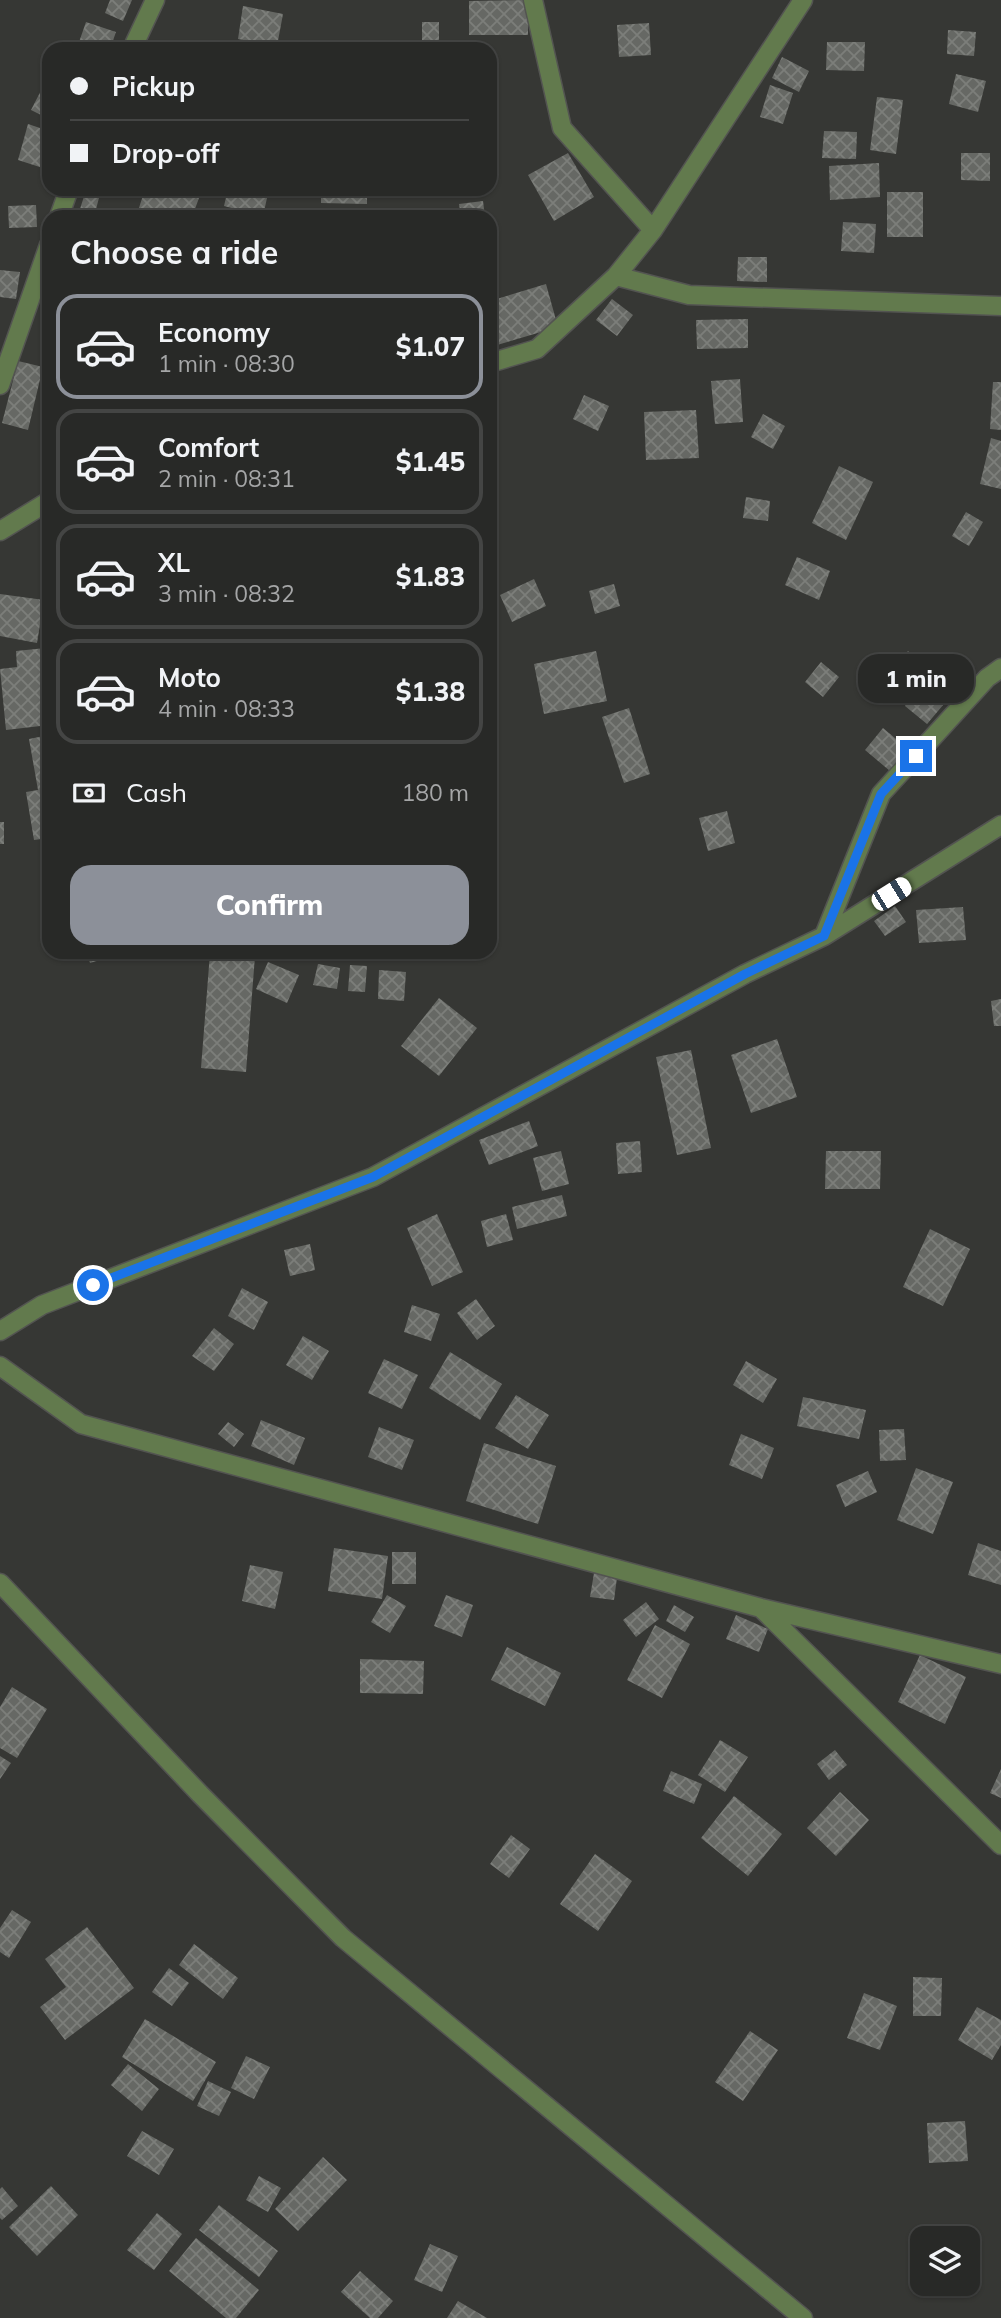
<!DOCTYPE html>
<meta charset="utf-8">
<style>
:root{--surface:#282927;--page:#343533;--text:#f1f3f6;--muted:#a5a6a7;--line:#444544;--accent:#8c9099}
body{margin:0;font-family:Mulish,sans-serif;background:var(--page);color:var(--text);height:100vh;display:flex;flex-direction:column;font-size:26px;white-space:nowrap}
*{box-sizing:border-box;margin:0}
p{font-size:23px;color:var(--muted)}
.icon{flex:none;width:38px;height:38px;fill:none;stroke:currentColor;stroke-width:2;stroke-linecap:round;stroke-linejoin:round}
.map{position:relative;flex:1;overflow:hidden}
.side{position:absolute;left:42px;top:210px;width:455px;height:749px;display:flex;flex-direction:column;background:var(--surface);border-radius:21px;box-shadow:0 2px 5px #0004,0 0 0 2px var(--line)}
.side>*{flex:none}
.top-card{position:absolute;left:42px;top:42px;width:455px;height:154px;border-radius:21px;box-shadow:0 2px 5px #0004,0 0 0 2px var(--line);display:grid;align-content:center;height:154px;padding:0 28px;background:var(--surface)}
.fabs{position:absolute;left:910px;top:2226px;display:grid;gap:14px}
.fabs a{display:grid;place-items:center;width:70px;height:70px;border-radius:14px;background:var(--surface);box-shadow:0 2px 5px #0004,0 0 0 2px var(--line);font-size:35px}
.end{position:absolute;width:32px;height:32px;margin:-16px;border:9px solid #1a73e8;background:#fff;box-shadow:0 0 0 4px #fff}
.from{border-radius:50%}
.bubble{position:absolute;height:49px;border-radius:21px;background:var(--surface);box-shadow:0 2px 5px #0004,0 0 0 2px var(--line);font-size:23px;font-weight:800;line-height:49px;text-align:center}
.car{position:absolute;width:21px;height:42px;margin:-21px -10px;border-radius:9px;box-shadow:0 0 5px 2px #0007;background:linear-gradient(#fff 24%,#345 0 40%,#fff 0 76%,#345 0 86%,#fff 0)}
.top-card b{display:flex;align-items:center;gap:24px;height:66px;font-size:26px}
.top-card b+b{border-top:2px solid var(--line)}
.top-card i{width:18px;height:18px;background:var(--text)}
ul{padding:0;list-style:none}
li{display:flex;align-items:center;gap:21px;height:105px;margin:0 14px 10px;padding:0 14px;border:4px solid var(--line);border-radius:21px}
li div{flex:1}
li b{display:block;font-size:26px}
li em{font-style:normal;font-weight:800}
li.current{border-color:var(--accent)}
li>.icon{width:63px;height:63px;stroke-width:1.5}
h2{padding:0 28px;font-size:32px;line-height:84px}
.pay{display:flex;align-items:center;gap:18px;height:77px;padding:0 28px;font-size:26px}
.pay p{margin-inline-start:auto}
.action{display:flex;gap:14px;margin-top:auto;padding:14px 28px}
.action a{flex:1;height:80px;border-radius:21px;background:var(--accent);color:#fff;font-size:28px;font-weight:800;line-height:80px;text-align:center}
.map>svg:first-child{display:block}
.building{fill:url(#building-cross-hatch)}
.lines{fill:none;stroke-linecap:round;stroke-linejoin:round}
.minor-casing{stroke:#535451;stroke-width:21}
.minor{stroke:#627a4d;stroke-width:18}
.route{stroke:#1a73e8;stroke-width:9}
</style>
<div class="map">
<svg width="1001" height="2318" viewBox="0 0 1001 2318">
<defs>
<pattern id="building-cross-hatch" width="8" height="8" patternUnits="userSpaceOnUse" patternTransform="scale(1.75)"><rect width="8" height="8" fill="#666864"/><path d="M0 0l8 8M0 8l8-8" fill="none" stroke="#7c7e7a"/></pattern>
</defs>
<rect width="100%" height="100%" fill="#363734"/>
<path class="building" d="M110,0H132L123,21L105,13Z
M528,0V35H469V1Z
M243,6L283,14L277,46L238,39Z
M86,22L116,32L110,49H89L78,45Z
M422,22H439V44H422Z
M649,23L651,55L619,57L617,25Z
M948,30L976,32L974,56L947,54Z
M827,42H865L864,71L826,70Z
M490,56H493L495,80L490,81Z
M782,57L809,71L799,92L772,78Z
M956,74L986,81L978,112L949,104Z
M49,75V119L31,110Z
M770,85L793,93L783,124L760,117Z
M877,97L903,100L896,154L870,150Z
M28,124L49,131V170L18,160Z
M824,131L857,132L856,159L822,158Z
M568,153L594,197L554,221L528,175Z
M961,153H990V181L961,180Z
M879,163L880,197L830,200L829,166Z
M145,189H174L199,198L192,217H154L138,211Z
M228,189H269L263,216L224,206Z
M321,189H367V204L321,203Z
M86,190L100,194L95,213L80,209Z
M887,192H923V237H887Z
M483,201L485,217H461L459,204Z
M36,205L37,227L9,228L8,206Z
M843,222L876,224L874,253L841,251Z
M738,257H767V282L737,281Z
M0,270L20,272L16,299L0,297Z
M546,284L558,327L497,345L490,320V301Z
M612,299L633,315L617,336L596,320Z
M748,319V348L697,349L696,320Z
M18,361L43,367L28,430L2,423Z
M740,379L743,422L715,424L711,381Z
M993,382H1001V430L990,429Z
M584,395L609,406L598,431L573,419Z
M696,410L699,458L646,460L644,412Z
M763,414L785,426L773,449L751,437Z
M991,438L1001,441V489L980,484Z
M839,466L873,482L846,540L812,523Z
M746,497L770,501L768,521L743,518Z
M966,512L983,522L969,546L952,536Z
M797,557L830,571L819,600L785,585Z
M534,579L546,606L512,622L500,595Z
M614,584L620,606L595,614L589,591Z
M0,594L44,600L37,643L0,636Z
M46,648L49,670V725L6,730L0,669L17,667L16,651Z
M596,651L607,701L544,714L534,664Z
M908,651L955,691L927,724L905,706L909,701L884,679Z
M821,662L839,677L823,697L805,682Z
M490,690L499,717L490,720Z
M629,708L650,774L624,783L602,717Z
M883,728L908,749L890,771L865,750Z
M49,735V838L34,840L26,792L38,790L29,739Z
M727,811L735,843L708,851L699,818Z
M0,822H4V844H0Z
M895,906L906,922L885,936L874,921Z
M963,907L966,940L919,943L916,910Z
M87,952H124V953L90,963Z
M210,953L255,956L246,1072L201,1068Z
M268,962L299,975L287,1003L256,989Z
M318,964L340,968L337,989L313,985Z
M350,965L367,966L365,992L348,991Z
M379,970L406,972L404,1001L378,999Z
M439,998L477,1028L439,1076L401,1046Z
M1001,999V1026H994L991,1001Z
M777,1039L797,1097L751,1113L731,1055Z
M691,1050L711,1148L677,1155L656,1057Z
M529,1121L538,1146L489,1165L479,1140Z
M640,1141L642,1172L618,1174L616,1143Z
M561,1151L569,1184L542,1191L533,1158Z
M826,1151H881L880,1189H825Z
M562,1195L567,1216L517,1229L512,1207Z
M437,1214L463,1272L432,1286L407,1228Z
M506,1214L513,1240L487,1247L481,1221Z
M930,1229L970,1249L943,1306L903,1287Z
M310,1244L315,1270L290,1276L284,1250Z
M242,1288L268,1302L254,1330L228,1316Z
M476,1299L495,1326L477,1340L457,1313Z
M412,1305L440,1314L431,1341L404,1332Z
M214,1328L234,1344L214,1371L192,1356Z
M303,1336L329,1351L312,1380L286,1365Z
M450,1352L502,1384L480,1420L429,1388Z
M384,1359L418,1375L402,1409L368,1393Z
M746,1361L777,1379L763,1403L733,1385Z
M516,1395L549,1415L528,1449L495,1428Z
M803,1397L866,1410L859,1439L797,1426Z
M261,1420L305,1438L294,1465L251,1446Z
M228,1422L244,1434L234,1447L218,1434Z
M379,1427L414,1440L402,1470L368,1457Z
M904,1429L906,1460L880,1461L879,1430Z
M741,1434L774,1448L762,1479L729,1465Z
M484,1443L556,1466L538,1524L466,1501Z
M916,1468L953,1482L933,1534L897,1520Z
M868,1471L877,1492L845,1507L836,1485Z
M978,1543L1001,1551V1585L968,1575Z
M334,1548L388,1556L382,1599L328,1591Z
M392,1552H416V1584H392Z
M250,1565L283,1572L275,1609L242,1601Z
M595,1567L618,1570L614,1600L590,1597Z
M387,1595L406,1606L390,1633L371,1622Z
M446,1595L473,1605L462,1637L434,1626Z
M646,1602L659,1619L636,1637L623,1620Z
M674,1605L694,1617L685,1632L666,1621Z
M736,1615L768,1629L759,1652L726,1639Z
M655,1625L690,1644L662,1698L627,1680Z
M507,1647L561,1673L545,1706L491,1680Z
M920,1655L966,1677L945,1724L898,1702Z
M360,1659L424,1661L423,1694L360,1693Z
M12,1687L47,1709L17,1758L0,1748V1707Z
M720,1740L748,1757L725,1792L698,1775Z
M835,1750L847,1765L829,1780L817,1764Z
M0,1756L11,1763L0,1779Z
M1001,1769V1798L990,1793Z
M671,1771L702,1784L694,1804L663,1791Z
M840,1792L869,1820L836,1856L807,1828Z
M734,1796L782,1834L748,1876L701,1838Z
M511,1835L530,1849L509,1878L490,1864Z
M595,1854L632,1881L598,1931L560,1904Z
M12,1910L31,1922L9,1958L0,1952V1928Z
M87,1927L134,1988L65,2040L40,2007L66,1987L45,1959Z
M194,1944L238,1978L223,1999L179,1965Z
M169,1968L189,1983L172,2006L152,1992Z
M913,1977L942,1978L941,2016H913Z
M864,1993L897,2006L880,2050L847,2038Z
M977,2007L1001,2020V2045L992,2060L958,2040Z
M145,2019L216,2062L193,2101L122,2057Z
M750,2031L778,2050L743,2101L715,2082Z
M246,2056L270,2067L254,2099L231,2088Z
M128,2064L159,2089L142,2111L111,2085Z
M208,2081L231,2092L219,2116L197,2106Z
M965,2121L968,2161L929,2163L927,2123Z
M142,2131L174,2149L159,2175L127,2156Z
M323,2157L347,2180L298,2231L275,2209Z
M259,2176L281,2188L268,2212L246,2200Z
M51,2186L78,2215L37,2256L9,2227Z
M2,2187L18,2206L2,2220L0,2218V2189Z
M219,2205L278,2251L259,2277L199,2230Z
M157,2213L182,2234L154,2270L127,2250Z
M196,2238L259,2290L236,2318H226L169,2271Z
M430,2244L458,2256L442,2292L414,2280Z
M360,2271L393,2301L378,2318H370L341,2292Z
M458,2301L487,2318H447Z"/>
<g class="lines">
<defs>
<path id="minor" d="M533,0L562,128L653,230
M132,49L155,0
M59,217L69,189
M616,276L689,295L1001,306
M490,363L537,349L616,276L653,230L803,0
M0,385L49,245
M0,531L49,501
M824,936L881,794L987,678L1001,668
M0,1331L42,1305L373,1177L745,974L824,936L1001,825
M0,1366L81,1424L761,1608L1001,1664
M0,1583L200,1794L343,1938L803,2318
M762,1609L1001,1845"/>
</defs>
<use href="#minor" class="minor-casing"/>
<use href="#minor" class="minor"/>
</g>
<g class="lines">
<path class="route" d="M93,1285L373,1177L745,974L824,936L881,794L916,756"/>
</g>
</svg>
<div class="fabs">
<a><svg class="icon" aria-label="layers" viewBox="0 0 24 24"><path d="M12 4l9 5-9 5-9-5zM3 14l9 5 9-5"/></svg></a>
</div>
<i class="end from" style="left:93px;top:1285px"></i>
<i class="end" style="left:916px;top:756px"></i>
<div class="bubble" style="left:858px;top:654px;width:116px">1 min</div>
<i class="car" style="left:891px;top:894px;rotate:58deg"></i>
<div class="top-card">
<b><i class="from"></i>Pickup</b>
<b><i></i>Drop-off</b>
</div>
<section class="side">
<h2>Choose a ride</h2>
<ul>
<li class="current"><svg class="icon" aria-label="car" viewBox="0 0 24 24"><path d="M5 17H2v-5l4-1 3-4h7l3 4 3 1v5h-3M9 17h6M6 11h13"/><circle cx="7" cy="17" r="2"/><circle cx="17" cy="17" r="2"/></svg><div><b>Economy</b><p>1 min · 08:30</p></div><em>$1.07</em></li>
<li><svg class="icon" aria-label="car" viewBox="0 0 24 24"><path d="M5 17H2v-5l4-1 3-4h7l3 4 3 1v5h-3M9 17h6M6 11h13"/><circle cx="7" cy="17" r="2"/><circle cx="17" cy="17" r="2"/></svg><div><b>Comfort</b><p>2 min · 08:31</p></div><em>$1.45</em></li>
<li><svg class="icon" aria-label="car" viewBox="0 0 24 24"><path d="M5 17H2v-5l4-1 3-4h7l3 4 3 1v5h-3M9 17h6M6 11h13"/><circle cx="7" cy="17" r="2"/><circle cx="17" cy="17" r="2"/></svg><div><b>XL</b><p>3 min · 08:32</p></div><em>$1.83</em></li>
<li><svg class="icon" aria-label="car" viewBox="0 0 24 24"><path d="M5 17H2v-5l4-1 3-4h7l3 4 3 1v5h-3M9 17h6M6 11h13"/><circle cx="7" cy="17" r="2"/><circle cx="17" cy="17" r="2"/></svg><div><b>Moto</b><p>4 min · 08:33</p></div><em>$1.38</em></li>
</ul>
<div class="pay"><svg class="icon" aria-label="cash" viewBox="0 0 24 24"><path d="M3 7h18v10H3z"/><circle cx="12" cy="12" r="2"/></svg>Cash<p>180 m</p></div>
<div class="action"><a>Confirm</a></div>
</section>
</div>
